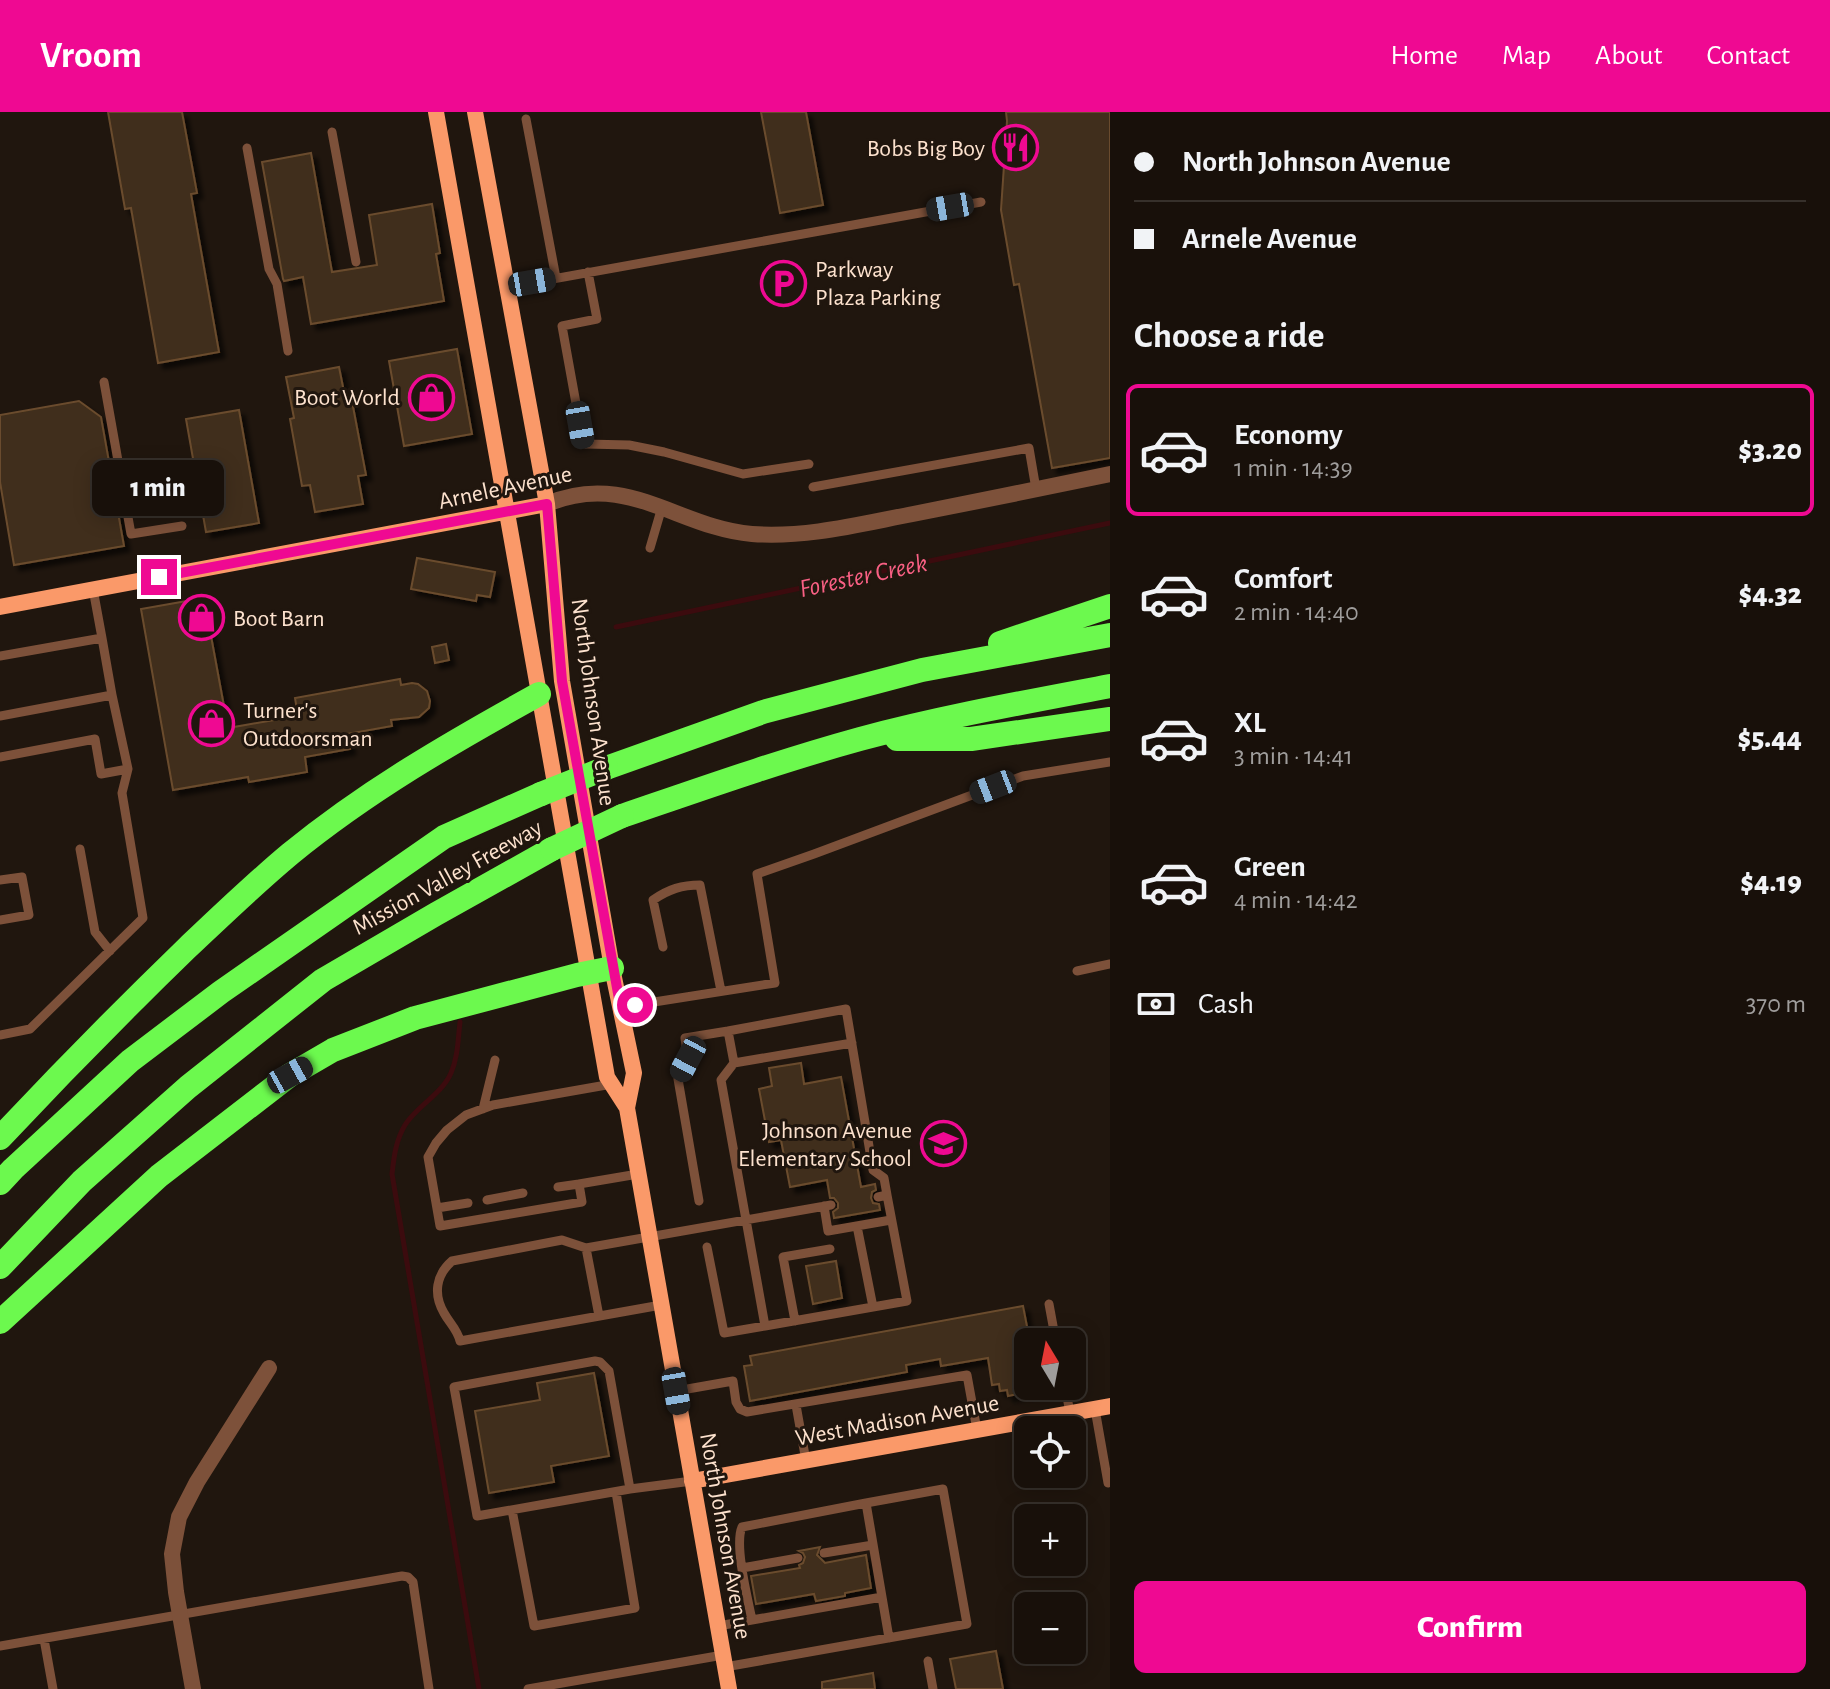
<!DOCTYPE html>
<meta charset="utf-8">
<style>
:root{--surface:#18100a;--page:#251e18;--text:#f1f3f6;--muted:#9f9d9c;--line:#36302b;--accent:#ef0992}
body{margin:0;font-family:"Alegreya Sans",sans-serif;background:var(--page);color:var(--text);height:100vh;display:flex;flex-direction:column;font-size:30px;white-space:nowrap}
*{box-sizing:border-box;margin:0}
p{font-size:26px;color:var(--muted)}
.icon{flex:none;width:44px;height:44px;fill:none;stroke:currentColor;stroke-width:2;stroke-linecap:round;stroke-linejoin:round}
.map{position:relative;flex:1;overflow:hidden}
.details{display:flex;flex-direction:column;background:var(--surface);width:720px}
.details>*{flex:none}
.guide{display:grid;align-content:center;height:176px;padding:0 24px;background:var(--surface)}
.needle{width:52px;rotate:350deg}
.controls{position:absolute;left:1014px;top:1216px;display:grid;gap:16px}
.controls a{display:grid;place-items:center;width:72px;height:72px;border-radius:12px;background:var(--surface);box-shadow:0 4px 20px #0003,0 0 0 2px var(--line);font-size:40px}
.end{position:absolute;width:36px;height:36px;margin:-18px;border:10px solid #ef0992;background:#fff;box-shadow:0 0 0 4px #fff}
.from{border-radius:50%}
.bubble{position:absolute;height:56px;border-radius:12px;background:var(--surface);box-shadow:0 4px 20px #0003,0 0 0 2px var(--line);font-size:26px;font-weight:800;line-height:56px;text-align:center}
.car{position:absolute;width:24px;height:48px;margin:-24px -12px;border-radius:10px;box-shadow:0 0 6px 2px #0007;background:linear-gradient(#222 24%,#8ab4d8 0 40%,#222 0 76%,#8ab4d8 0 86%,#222 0)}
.guide b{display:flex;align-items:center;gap:28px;height:76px;font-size:30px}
.guide b+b{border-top:2px solid var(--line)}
.guide i{width:20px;height:20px;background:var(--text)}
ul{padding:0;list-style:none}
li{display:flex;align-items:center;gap:24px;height:132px;margin:0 16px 12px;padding:0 8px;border:4px solid transparent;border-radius:12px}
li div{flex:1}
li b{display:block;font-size:30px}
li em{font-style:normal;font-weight:800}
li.on{border-color:var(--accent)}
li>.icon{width:72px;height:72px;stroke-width:1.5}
h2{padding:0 24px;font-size:36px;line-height:96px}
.pay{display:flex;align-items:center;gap:20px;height:88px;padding:0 24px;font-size:30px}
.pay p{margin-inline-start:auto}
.button{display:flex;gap:16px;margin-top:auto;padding:16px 24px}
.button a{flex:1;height:92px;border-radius:12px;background:var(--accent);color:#fff;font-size:32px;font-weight:800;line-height:92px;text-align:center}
header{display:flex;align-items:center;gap:48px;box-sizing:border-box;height:112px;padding:0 40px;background:var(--accent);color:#fff}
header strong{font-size:38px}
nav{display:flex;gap:44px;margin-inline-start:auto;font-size:28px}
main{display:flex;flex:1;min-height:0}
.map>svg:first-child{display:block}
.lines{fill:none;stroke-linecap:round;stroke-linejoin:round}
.stream{stroke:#3c0b0e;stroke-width:5}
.building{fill:#402e1a;stroke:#6b4c2d;stroke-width:2;filter:url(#shadow)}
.lane{stroke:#7d513a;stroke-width:9}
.street{stroke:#7d513a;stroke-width:16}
.secondary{stroke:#fa9969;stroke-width:16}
.highway{stroke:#6cf94e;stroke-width:24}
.highway-bridge{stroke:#6cf94e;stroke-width:24}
.route{stroke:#ef0992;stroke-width:10}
.labels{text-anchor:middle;stroke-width:6;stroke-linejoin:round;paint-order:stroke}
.poi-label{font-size:24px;fill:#fde2ce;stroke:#20160e;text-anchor:end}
.street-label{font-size:24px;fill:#fde2ce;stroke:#20160e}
.water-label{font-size:26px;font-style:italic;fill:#f96084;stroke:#20160e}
</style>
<header>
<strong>Vroom</strong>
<nav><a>Home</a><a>Map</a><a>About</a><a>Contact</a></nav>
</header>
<main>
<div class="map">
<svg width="1110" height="1577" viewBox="0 0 1110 1577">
<defs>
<filter id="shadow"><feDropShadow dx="5.5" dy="5.5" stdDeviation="2" flood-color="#0009"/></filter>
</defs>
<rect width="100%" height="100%" fill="#20160e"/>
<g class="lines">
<path class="stream" d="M616,515L1110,411
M460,910C458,927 458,945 451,961C442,982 417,994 405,1013C396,1028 394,1044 392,1062L479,1577"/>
</g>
<path class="building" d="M108,0H182L197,81L191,82L219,240L158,251L131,96L125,97Z
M761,0H806L823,93L780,101Z
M1006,0H1110V346L1052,356L1019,172L1014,173L1001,98L1007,9Z
M311,41L332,160L377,153L369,103L432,92L440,141L436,142L444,189L311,212L303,165L284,169L283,167L262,50Z
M457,237L472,322L404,334L389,249Z
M339,255L345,285L351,284L366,363L358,364L363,392L315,400L310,373L302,374L290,307L294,306L286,265Z
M79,289L101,305L124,434L14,453L0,370V303Z
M239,298L259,411L206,420L186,307Z
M417,446L495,460L490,485L477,483L476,489L411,477Z
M204,486L228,616L298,604L295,586L400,567L401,573L412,571L418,572L427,579L430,589L429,596L419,605L391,608L392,614L347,622L350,637L305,645L307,660L249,670L248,665L173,678L141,497Z
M446,532L449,548L435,551L432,535Z
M801,951L804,972L841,965L861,1075L875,1072L876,1078L872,1080L871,1086L873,1091L879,1092L880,1098L834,1106L833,1100L838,1096V1091L834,1086H830L827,1068L790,1075L781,1028L769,1030L759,977L772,974L769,956Z
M836,1149L842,1186L813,1192L806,1154Z
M1023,1194L1030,1230H1028V1280L1008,1284L1007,1278L1000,1279L999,1272L992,1273L988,1246L941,1254L940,1247L906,1253L907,1260L750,1289L744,1254L752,1253L750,1244Z
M594,1261L609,1344L551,1354L554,1370L489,1381L475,1299L540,1288L537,1271Z
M820,1435L817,1443L825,1451L866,1443L871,1476L845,1481V1484L816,1489L814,1482L756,1492L751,1464L800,1456L799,1453L803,1451L805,1445L803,1441L799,1439Z
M996,1539L1003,1577H956L950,1547Z
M873,1561L875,1577H822V1570Z"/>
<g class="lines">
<path class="lane" d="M526,7L556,166
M332,20L356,150
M247,36L269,157L277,172L288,239
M588,160L597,207L562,214L583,330L586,332L629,333L664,340L743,362L809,352
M508,175L981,90
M104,270L131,422L182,414
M813,375L1029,336L1036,377
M650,436L662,395
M93,477L102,526
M0,544L102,526L112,583L0,604
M0,645L95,627L101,662L128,657
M80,737L95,820L110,839
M0,768L22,765L29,803L0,808
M663,835L653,788C669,777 682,773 700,773L721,879
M1077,859L1110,852
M621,898L635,893L775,871L757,762L814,742L1023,664L1110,650
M0,923L30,917L143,806L122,681L128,657L112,583
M734,951L852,931
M612,972L493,993L466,1003L447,1018L436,1031L428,1045L440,1114L582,1090L579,1072L638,1062
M483,997L495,948
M558,1075L579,1072
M878,1085L887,1083L884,1066L873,1058L846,897L728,919L734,951L721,968L765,1214L907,1189L887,1083
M487,1088L523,1081
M699,1089L678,967L688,947L685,926L728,919
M824,1094L828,1119L891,1108
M437,1096L468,1091
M857,1114L873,1195
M707,1135L724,1221L765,1214
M586,1136L599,1204
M1049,1192L1056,1230
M661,1193L460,1229C457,1217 450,1212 444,1201C433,1182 436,1163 452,1149L562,1128L586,1136L831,1093
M795,1209L783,1145L830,1137
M1065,1274L1070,1301
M676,1279L733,1269L736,1290L740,1297L747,1300L967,1263L977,1318
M796,1293L806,1349
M1095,1297L1108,1371
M630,1377L609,1259L600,1250L595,1249L454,1275L477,1404L630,1377L692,1369
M512,1398L534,1514L635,1496L616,1380
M824,1441L873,1433
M742,1456L798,1446
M882,1485L889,1526
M718,1514L882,1485L866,1391L742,1415C734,1433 748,1488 752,1508
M44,1527L53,1577
M0,1534L402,1464L408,1465L413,1470L429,1577
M928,1549L933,1577
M725,1555L967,1512L943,1377L866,1391
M528,1577L723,1543"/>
<path class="street" d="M547,392C627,358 678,416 752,422C807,426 860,412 913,402C979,389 1044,376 1110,362
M193,1577L176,1480L172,1442L179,1405L197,1370L269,1256"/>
<path class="secondary" d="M436,0L607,965L627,996L729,1577
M475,0L547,392L562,569L612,856L634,961L627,996
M0,495L547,392
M692,1369L1110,1294"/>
<path class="highway" d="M1000,531L1110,494
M897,627H971L1110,607
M606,656L763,600L922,558L1110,523
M622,704C701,677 780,649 860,627C942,605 1026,590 1110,574
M0,1026C61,961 123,898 187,836C221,804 254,772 290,742C367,679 452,630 539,582
M0,1071L13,1057L130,949L221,880L444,725L541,682
M0,1155L82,1069L188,975L323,868L436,802L552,737
M0,1210L159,1064L290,963L333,938L415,906L577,863L612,856"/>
<path class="highway-bridge" d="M541,682L606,656
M552,737L622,704"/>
</g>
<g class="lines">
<path class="route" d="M159,465L547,392L562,569L621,898L635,893"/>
</g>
<defs>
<symbol id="restaurant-ring" viewBox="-11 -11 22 22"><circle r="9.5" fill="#20160e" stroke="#ef0992" stroke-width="1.5"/><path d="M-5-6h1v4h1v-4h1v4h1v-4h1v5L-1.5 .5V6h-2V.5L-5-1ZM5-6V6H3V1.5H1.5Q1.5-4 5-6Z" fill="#ef0992"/></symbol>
<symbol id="parking-ring" viewBox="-11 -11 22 22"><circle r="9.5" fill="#20160e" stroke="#ef0992" stroke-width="1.5"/><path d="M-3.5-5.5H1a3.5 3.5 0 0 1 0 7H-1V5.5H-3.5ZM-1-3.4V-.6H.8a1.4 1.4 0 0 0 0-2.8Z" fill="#ef0992"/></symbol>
<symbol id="shop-ring" viewBox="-11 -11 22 22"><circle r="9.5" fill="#20160e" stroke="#ef0992" stroke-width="1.5"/><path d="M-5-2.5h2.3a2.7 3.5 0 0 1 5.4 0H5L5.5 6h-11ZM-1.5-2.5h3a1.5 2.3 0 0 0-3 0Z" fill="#ef0992"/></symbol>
<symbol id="school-ring" viewBox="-11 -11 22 22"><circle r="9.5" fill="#20160e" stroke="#ef0992" stroke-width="1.5"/><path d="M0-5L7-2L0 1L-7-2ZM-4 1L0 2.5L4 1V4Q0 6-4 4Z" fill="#ef0992"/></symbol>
</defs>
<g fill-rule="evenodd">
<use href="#restaurant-ring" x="990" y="10" width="51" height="51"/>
<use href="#parking-ring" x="758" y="146" width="51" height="51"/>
<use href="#shop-ring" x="406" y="260" width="51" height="51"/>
<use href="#shop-ring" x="176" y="480" width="51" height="51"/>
<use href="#shop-ring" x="186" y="586" width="51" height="51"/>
<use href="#school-ring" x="918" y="1006" width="51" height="51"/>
</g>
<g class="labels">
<g class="poi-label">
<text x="985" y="44">Bobs Big Boy</text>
<text x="815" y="165" text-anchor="start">Parkway<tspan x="815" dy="28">Plaza Parking</tspan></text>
<text x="400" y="293">Boot World</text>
<text x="233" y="514" text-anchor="start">Boot Barn</text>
<text x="243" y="606" text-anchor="start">Turner's<tspan x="243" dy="28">Outdoorsman</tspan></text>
<text x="912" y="1026">Johnson Avenue<tspan x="912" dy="28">Elementary School</tspan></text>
</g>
<g class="street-label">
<text transform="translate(505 375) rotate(-12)" y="8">Arnele Avenue</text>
<text transform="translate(594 590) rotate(82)" y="8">North Johnson Avenue</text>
<text transform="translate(447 765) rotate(-29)" y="8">Mission Valley Freeway</text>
<text transform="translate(897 1308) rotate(-10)" y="8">West Madison Avenue</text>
<text transform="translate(726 1424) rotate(80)" y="8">North Johnson Avenue</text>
</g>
<g class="water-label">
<text transform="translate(863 463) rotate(-12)" y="9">Forester Creek</text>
</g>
</g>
</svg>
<div class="controls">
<a><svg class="needle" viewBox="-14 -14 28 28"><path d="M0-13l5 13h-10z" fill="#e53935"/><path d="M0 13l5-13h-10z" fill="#9f9d9c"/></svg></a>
<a><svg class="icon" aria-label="locate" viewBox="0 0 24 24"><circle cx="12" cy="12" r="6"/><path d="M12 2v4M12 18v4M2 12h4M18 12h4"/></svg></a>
<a>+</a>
<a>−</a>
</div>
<i class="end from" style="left:635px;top:893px"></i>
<i class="end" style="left:159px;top:465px"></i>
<div class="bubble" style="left:92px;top:348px;width:132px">1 min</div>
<i class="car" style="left:950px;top:95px;rotate:260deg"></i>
<i class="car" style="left:532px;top:170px;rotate:80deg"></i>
<i class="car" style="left:580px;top:313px;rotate:170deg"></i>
<i class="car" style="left:993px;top:675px;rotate:249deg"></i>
<i class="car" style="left:688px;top:947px;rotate:208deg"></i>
<i class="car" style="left:290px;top:963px;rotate:61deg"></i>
<i class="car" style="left:676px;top:1279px;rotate:170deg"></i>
</div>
<section class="details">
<div class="guide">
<b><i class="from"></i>North Johnson Avenue</b>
<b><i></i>Arnele Avenue</b>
</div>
<h2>Choose a ride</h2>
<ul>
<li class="on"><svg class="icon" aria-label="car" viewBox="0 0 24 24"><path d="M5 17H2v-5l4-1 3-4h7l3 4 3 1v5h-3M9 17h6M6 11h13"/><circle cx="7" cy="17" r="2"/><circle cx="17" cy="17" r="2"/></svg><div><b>Economy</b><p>1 min · 14:39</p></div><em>$3.20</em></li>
<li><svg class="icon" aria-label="car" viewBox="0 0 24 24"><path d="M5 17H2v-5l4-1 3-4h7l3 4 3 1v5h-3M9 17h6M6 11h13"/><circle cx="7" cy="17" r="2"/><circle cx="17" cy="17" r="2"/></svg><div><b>Comfort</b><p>2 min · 14:40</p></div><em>$4.32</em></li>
<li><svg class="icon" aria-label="car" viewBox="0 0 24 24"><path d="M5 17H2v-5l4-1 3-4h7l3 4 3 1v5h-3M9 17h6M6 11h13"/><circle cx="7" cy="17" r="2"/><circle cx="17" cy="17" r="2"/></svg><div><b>XL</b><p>3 min · 14:41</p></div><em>$5.44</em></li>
<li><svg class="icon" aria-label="car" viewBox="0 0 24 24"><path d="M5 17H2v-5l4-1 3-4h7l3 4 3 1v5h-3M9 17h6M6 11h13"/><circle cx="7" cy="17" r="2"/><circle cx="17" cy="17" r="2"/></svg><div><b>Green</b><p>4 min · 14:42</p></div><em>$4.19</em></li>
</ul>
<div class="pay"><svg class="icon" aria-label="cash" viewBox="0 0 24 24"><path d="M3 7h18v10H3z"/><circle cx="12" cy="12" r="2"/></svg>Cash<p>370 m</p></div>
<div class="button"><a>Confirm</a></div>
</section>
</main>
